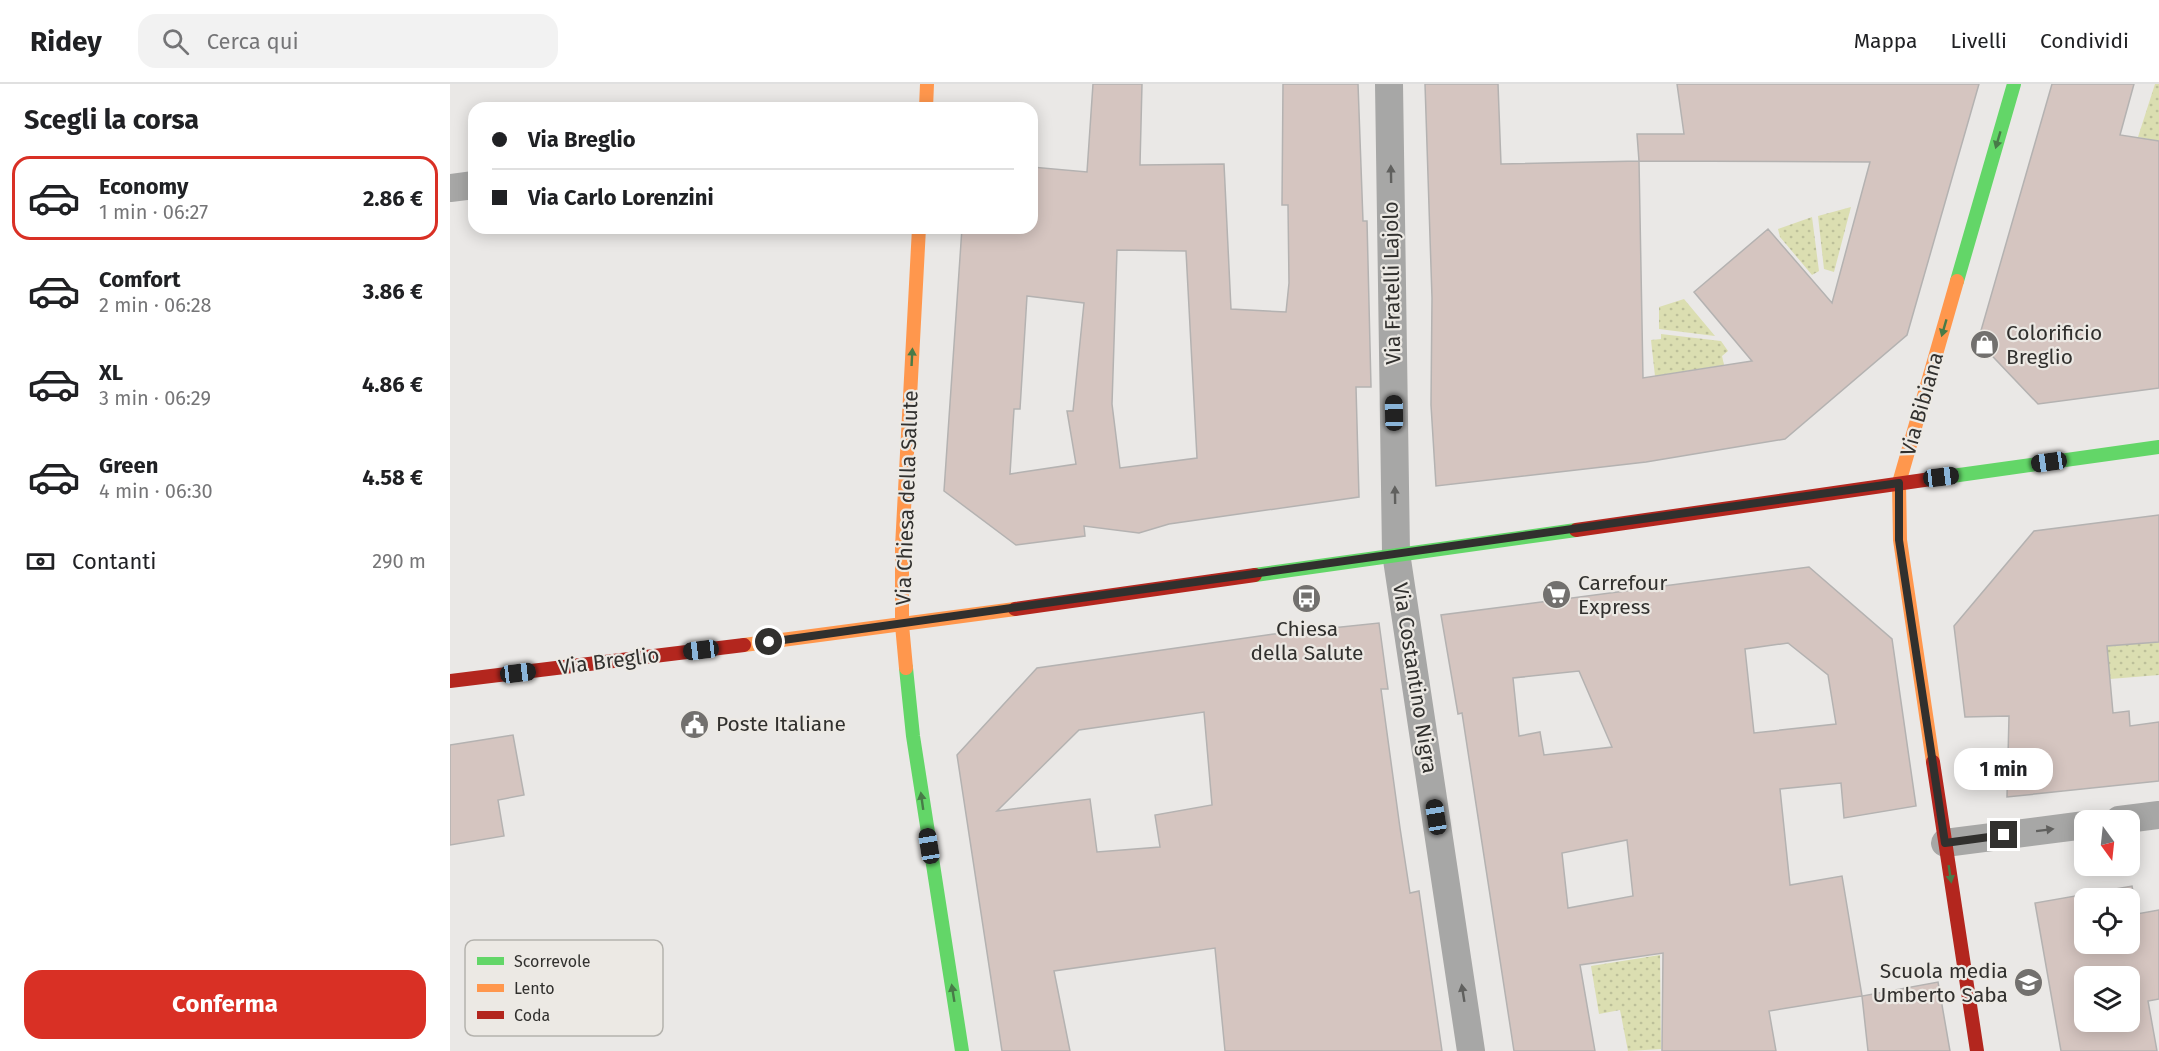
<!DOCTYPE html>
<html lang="it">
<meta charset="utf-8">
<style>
:root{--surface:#fff;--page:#f2f2f2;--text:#202124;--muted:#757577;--line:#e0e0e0;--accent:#d93025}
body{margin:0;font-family:"Fira Sans",sans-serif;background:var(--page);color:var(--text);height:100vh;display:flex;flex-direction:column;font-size:22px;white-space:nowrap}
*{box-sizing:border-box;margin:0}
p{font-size:20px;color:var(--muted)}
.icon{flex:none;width:33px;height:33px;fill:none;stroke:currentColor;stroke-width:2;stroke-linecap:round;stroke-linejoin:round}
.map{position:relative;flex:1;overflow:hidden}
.details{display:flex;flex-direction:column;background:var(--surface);width:450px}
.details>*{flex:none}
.banner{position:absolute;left:18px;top:18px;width:570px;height:132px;border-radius:18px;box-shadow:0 3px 15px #0003;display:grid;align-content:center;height:132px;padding:0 24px;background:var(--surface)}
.needle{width:39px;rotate:165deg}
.fabs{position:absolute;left:1624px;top:726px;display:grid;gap:12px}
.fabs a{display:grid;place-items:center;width:66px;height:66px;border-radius:12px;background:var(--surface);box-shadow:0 3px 15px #0003;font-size:30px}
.end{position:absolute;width:27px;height:27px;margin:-14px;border:8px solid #31302e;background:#fff;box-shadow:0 0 0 3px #fff}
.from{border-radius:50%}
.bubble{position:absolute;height:42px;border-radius:18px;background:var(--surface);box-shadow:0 3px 15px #0003;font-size:20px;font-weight:700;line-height:42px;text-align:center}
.car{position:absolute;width:18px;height:36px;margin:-18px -9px;border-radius:8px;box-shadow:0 0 4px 2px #0007;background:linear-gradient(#222 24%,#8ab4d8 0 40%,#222 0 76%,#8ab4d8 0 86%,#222 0)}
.banner b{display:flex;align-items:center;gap:21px;height:57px;font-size:22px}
.banner b+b{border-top:2px solid var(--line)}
.banner i{width:15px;height:15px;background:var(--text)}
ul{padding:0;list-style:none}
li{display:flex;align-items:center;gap:18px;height:84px;margin:0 12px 9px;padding:0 12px;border:3px solid transparent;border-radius:18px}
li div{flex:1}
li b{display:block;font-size:22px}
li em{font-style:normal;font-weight:700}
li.on{border-color:var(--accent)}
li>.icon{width:54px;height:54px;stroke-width:1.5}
h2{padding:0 24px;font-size:27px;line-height:72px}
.pay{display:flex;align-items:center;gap:15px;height:66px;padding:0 24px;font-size:22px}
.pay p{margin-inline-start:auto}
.cta{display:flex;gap:12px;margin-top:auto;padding:12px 24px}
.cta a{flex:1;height:69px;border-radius:18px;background:var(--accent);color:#fff;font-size:24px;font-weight:700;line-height:69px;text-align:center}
header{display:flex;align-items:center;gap:36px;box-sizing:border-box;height:84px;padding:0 30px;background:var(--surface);border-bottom:2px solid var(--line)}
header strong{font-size:28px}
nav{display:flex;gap:33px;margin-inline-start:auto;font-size:21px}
.search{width:420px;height:54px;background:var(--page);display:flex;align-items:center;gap:15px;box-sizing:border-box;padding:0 21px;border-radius:18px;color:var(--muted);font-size:22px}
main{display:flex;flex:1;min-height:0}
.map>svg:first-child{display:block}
.park{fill:url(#park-dots)}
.building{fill:#d5c5c0;stroke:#b4b2b1;stroke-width:1.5;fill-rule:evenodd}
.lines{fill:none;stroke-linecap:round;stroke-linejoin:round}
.street{stroke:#a7a7a6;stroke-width:28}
.fast{stroke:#63d668;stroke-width:14}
.slow{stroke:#ff974d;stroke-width:14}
.jam{stroke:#b3261e;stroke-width:14}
.oneway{fill:#487b48}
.oneway2{fill:#60605e}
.route{stroke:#31302e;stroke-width:8}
.labels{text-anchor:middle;stroke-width:4.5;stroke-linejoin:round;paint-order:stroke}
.street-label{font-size:21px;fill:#31302e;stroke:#ece9e4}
.poi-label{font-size:21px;fill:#31302e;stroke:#ece9e4;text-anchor:start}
.key{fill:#ece9e4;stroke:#b4b2ad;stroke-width:1.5}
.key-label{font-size:16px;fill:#31302e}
</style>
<header>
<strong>Ridey</strong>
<div class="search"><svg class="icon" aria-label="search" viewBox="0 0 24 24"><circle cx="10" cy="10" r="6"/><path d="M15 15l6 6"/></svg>Cerca qui</div>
<nav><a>Mappa</a><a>Livelli</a><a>Condividi</a></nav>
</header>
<main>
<section class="details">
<h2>Scegli la corsa</h2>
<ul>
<li class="on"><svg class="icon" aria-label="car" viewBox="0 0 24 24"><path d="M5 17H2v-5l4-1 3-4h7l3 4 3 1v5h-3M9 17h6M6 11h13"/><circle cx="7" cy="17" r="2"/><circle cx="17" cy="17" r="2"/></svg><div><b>Economy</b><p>1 min · 06:27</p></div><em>2.86 €</em></li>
<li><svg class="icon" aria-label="car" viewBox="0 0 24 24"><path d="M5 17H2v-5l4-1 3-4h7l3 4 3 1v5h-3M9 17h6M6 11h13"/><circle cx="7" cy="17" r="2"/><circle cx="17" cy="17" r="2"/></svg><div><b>Comfort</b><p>2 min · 06:28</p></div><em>3.86 €</em></li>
<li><svg class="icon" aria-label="car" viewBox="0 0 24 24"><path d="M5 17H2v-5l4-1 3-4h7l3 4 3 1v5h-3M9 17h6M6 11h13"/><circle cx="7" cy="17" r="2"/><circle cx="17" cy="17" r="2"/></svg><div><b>XL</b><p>3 min · 06:29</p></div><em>4.86 €</em></li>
<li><svg class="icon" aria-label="car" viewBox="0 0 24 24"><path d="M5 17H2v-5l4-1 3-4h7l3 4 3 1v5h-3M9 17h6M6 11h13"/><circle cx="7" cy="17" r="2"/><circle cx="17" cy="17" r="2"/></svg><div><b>Green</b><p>4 min · 06:30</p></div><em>4.58 €</em></li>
</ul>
<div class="pay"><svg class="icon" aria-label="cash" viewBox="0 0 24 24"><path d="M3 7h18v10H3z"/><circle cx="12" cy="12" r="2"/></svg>Contanti<p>290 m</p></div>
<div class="cta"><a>Conferma</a></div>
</section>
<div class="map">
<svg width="1709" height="967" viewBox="0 0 1709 967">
<defs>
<pattern id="park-dots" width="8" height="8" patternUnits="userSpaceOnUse" patternTransform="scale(1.5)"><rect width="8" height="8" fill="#dbdeb1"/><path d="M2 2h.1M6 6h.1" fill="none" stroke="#bcbf99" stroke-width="1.8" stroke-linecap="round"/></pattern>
</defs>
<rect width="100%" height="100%" fill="#eae8e6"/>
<path class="park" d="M1705,0H1709V57L1688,53Z
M1401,123L1384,188L1374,185L1368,132Z
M1362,133L1369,187L1362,191L1330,153L1328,145Z
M1234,215L1265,252L1209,245V223Z
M1211,250L1271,257L1278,267L1272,272L1274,281L1205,292L1201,256L1211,255Z
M1709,558V591L1660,595L1657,562Z
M1210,871L1211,965L1178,967L1170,926L1149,930L1141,882Z"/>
<path class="building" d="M643,0H692L690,81L774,80L781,225L836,228L839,199L838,121H832L833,0H908L913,137H917L921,303H906L909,413L719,440L689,449L634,442L635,452L566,461L494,407L512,144H582V83L637,88ZM667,166L736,167L747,374L670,384L662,320ZM577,212L634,219L623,327H617L626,380L560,390L564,325H570Z
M975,0H1048L1051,80L1189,77L1187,50H1234L1227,0H1529L1457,251L1335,355L1196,378L986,402L981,321L982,214ZM1189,77L1420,78L1382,219L1318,145L1244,208L1302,277L1193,294Z
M1602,0H1684L1670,51L1709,57V304L1588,320L1528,257Z
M1709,431V558L1657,562L1663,629L1679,627L1680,642L1709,638V697L1557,713L1559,632L1515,633L1504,542L1584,447Z
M1359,483L1442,555L1466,722L1394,734L1391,699L1330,705L1340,801L1392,792L1412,912L1319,927L1326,967H1212L1213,869L1130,881L1145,967H1064L1012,629L1008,630L991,531ZM1338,559L1378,591L1386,640L1304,649L1295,565ZM1129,587L1162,663L1094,671L1090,648L1069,652L1063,594ZM1177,756L1183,812L1118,824L1112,769Z
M929,539L938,605H931L950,744L960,809L969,807L992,967H775L765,864L604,887L620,967H552L507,671L587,584L824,550ZM754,628L762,721L705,731L710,763L647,768L640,715L547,727L629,646Z
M63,651L74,711L48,716L54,752L0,761V661Z
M1682,802L1687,830L1709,826V915L1698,917L1707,967H1611L1585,819ZM1635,814H1680V860H1635ZM1635,892H1680V938H1635Z
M1488,898L1500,967H1418L1412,912Z"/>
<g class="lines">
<path class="street" d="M939,0L946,469L1021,967
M0,104L24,101
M1669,736L1709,731
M1495,759L1635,741"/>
<path class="fast" d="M1507,197L1564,0
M1495,393L1709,363
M805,491L1126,446
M456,584L463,652L512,967"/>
<path class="slow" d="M476,24L477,0
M294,561L565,525
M456,584L452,541V463L469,144
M1483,678L1450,456L1449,399L1507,197"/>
<path class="jam" d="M1126,446L1495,393
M565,525L805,491
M0,597L294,561
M1483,678L1527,967"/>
</g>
<defs><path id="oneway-solid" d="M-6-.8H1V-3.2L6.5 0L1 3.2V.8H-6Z" transform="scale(1.5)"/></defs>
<g class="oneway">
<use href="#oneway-solid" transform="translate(1548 56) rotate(106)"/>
<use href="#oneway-solid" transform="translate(1494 244) rotate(106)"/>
<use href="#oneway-solid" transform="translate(462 273) rotate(-87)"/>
<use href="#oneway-solid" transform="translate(472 717) rotate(-98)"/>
<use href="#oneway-solid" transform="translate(1500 790) rotate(81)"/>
<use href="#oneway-solid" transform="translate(503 909) rotate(-99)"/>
</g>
<g class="oneway2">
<use href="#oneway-solid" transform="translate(941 90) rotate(-91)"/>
<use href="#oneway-solid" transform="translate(945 411) rotate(-91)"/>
<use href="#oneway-solid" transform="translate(1595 746) rotate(-7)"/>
<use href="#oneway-solid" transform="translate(1013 909) rotate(-99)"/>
</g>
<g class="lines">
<path class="route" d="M319,558L1449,399V456L1495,759L1554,751"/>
</g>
<defs>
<symbol id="shop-disc" viewBox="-11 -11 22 22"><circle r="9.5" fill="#72706e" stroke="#ece9e4"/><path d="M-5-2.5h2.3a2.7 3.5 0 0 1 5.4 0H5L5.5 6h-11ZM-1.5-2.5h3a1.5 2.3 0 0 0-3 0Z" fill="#fff"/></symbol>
<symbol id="supermarket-disc" viewBox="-11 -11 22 22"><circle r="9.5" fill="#72706e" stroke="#ece9e4"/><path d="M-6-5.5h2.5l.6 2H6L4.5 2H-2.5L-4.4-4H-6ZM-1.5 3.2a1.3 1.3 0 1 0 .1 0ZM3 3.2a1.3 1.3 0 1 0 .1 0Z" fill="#fff"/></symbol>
<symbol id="bus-disc" viewBox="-11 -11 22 22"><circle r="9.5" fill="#72706e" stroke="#ece9e4"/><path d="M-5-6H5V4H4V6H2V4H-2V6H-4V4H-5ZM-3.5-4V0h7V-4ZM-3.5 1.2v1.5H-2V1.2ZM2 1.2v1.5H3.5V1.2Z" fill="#fff"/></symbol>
<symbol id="civic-disc" viewBox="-11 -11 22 22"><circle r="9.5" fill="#72706e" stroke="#ece9e4"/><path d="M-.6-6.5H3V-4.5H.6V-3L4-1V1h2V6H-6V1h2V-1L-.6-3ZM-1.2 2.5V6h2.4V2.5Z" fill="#fff"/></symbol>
<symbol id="school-disc" viewBox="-11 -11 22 22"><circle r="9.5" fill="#72706e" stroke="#ece9e4"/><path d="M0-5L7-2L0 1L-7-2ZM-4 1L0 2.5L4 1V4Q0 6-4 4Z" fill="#fff"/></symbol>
</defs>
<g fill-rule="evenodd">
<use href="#shop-disc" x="1518" y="244" width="33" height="33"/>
<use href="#supermarket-disc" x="1090" y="494" width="33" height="33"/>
<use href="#bus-disc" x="840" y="498" width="33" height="33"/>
<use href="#civic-disc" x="228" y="624" width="33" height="33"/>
<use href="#school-disc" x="1562" y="882" width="33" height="33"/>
</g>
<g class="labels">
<g class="street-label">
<text transform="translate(942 199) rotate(-91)" y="7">Via Fratelli Lajolo</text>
<text transform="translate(1472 320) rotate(-74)" y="7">Via Bibiana</text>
<text transform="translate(457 414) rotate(-88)" y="7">Via Chiesa della Salute</text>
<text transform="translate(159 577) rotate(-7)" y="7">Via Breglio</text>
<text transform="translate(965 594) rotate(81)" y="7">Via Costantino Nigra</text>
</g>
<g class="poi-label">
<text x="1556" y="256">Colorificio<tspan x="1556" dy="24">Breglio</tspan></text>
<text x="1128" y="506">Carrefour<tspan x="1128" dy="24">Express</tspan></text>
<text x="857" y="552" text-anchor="middle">Chiesa<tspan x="857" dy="24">della Salute</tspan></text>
<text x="266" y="647">Poste Italiane</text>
<text x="1558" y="894" text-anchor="end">Scuola media<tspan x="1558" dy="24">Umberto Saba</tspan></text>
</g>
</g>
<rect x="15" y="856" width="198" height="96" rx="9" class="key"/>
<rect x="27" y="873" width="27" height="8" fill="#63d668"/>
<rect x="27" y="900" width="27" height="8" fill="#ff974d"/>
<rect x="27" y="927" width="27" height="8" fill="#b3261e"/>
<g class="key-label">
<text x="64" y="883">Scorrevole</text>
<text x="64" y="910">Lento</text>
<text x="64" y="937">Coda</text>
</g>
</svg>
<div class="fabs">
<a><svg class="needle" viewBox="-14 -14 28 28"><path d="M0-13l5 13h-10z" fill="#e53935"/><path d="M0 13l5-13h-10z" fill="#757577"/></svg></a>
<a><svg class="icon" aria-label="locate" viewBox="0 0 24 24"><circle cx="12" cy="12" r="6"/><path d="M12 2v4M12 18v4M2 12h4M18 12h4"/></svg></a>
<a><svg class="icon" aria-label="layers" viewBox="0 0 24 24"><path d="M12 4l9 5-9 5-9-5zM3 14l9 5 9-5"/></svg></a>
</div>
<i class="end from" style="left:319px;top:558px"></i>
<i class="end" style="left:1554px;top:751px"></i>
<div class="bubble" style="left:1504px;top:664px;width:99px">1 min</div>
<i class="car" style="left:944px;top:329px;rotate:359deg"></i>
<i class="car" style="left:1599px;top:378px;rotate:262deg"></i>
<i class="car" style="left:1491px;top:393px;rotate:83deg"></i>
<i class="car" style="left:251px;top:566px;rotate:263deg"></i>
<i class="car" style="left:68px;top:589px;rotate:83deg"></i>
<i class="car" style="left:986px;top:733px;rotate:351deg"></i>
<i class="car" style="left:479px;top:762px;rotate:351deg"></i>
<div class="banner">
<b><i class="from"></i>Via Breglio</b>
<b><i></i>Via Carlo Lorenzini</b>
</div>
</div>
</main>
